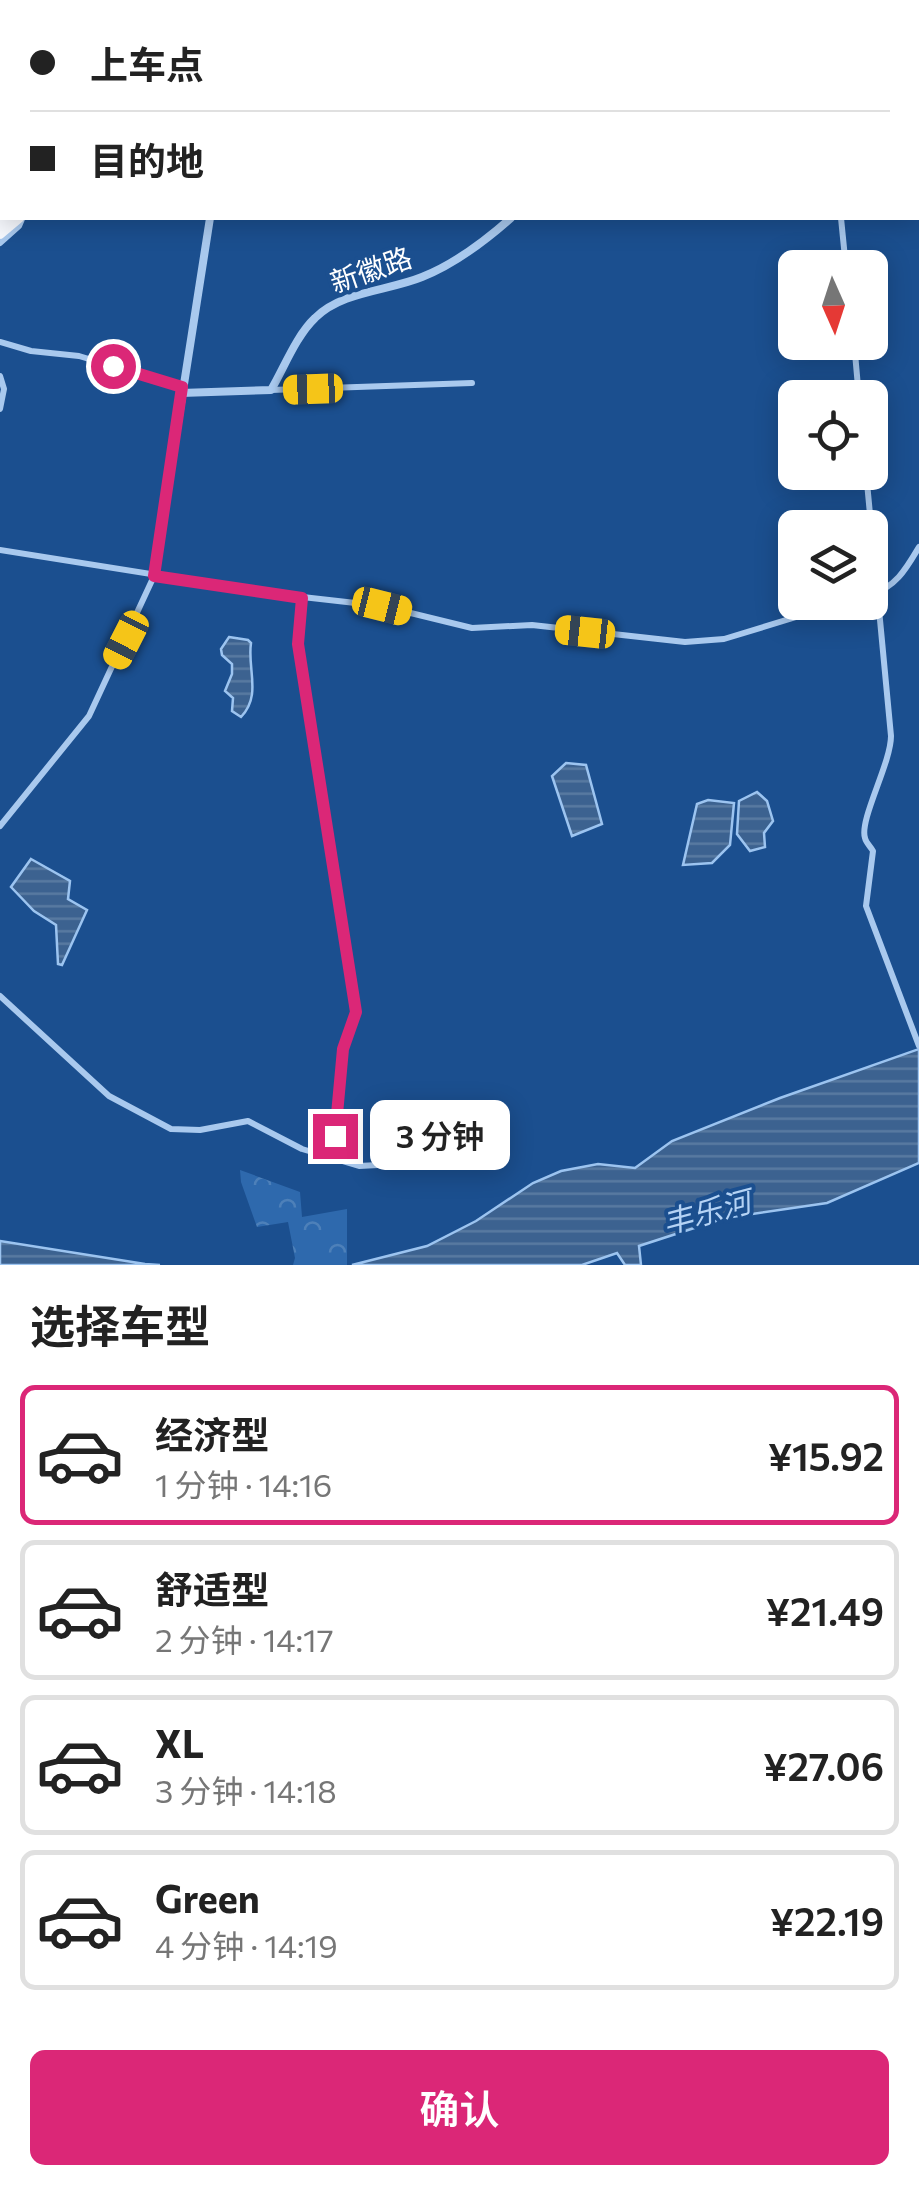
<!DOCTYPE html>
<html lang="zh">
<meta charset="utf-8">
<style>
:root{--surface:#fff;--page:#f2f2f2;--text:#222;--muted:#767676;--line:#e0e0e0;--accent:#db2777}
body{margin:0;font-family:Commissioner,"Noto Sans SC",sans-serif;background:var(--page);color:var(--text);height:100vh;display:flex;flex-direction:column;font-size:38px;white-space:nowrap}
*{box-sizing:border-box;margin:0}
p{font-size:32px;color:var(--muted)}
.icon{flex:none;width:55px;height:55px;fill:none;stroke:currentColor;stroke-width:2;stroke-linecap:round;stroke-linejoin:round}
.map{position:relative;height:1265px;overflow:hidden}
.panel{display:flex;flex-direction:column;background:var(--surface);flex:1}
.panel>*{flex:none}
.guide{position:absolute;left:0px;top:0px;width:920px;height:220px;box-shadow:0 5px 25px #0003;display:grid;align-content:center;height:220px;padding:0 30px;background:var(--surface)}
.needle{width:65px;rotate:177deg}
.tools{position:absolute;left:778px;top:250px;display:grid;gap:20px}
.tools a{display:grid;place-items:center;width:110px;height:110px;border-radius:15px;background:var(--surface);box-shadow:0 5px 25px #0003;font-size:50px}
.end{position:absolute;width:45px;height:45px;margin:-22px;border:12px solid #db2777;background:#fff;box-shadow:0 0 0 5px #fff}
.from{border-radius:50%}
.bubble{position:absolute;height:70px;border-radius:15px;background:var(--surface);box-shadow:0 5px 25px #0003;font-size:32px;font-weight:600;line-height:70px;text-align:center}
.car{position:absolute;width:30px;height:60px;margin:-30px -15px;border-radius:12px;box-shadow:0 0 8px 2px #0007;background:linear-gradient(#f5c518 24%,#345 0 40%,#f5c518 0 76%,#345 0 86%,#f5c518 0)}
.guide b{display:flex;align-items:center;gap:35px;height:95px;font-size:38px}
.guide b+b{border-top:2px solid var(--line)}
.guide i{width:25px;height:25px;background:var(--text)}
ul{padding:0;list-style:none}
li{display:flex;align-items:center;gap:30px;height:140px;margin:0 20px 15px;padding:0 10px;border:5px solid var(--line);border-radius:15px}
li div{flex:1}
li b{display:block;font-size:38px}
li em{font-style:normal;font-weight:600}
li.selected{border-color:var(--accent)}
li>.icon{width:90px;height:90px;stroke-width:1.5}
h2{padding:0 30px;font-size:45px;line-height:120px}
.action{display:flex;gap:20px;margin-top:auto;padding:20px 30px}
.action a{flex:1;height:115px;border-radius:15px;background:var(--accent);color:#fff;font-size:40px;font-weight:600;line-height:115px;text-align:center}
.map>svg:first-child{display:block}
.forest{fill:url(#forest-crowns)}
.water{fill:url(#water-rules);stroke:#9cc4f0;stroke-width:2.5}
.lines{fill:none;stroke-linecap:round;stroke-linejoin:round}
.minor-tunnel{stroke:#3d69a0;stroke-width:6;stroke-dasharray:6 3;stroke-linecap:butt}
.minor{stroke:#a9c9ee;stroke-width:6}
.tertiary{stroke:#a9c9ee;stroke-width:8}
.trunk{stroke:#f8faff;stroke-width:10}
.rail-casing{stroke:#fff;stroke-width:6}
.rail{stroke:#1b4f8f;stroke-width:2.5;stroke-dasharray:8;stroke-linecap:butt}
.route{stroke:#db2777;stroke-width:12}
.labels{text-anchor:middle;stroke-width:8;stroke-linejoin:round;paint-order:stroke}
.street-label{font-size:28px;fill:#fff;stroke:#1b4f8f}
.water-label{font-size:30px;font-style:italic;fill:#b5d3f5;stroke:#1b4f8f}
</style>
<div class="map">
<svg width="919" height="1265" viewBox="0 0 919 1265">
<defs>
<pattern id="forest-crowns" width="20" height="18" patternUnits="userSpaceOnUse" patternTransform="scale(2.5)"><rect width="20" height="18" fill="#2e69ad"/><path d="M2 6a3 3 0 1 1 6 0M12 15a3 3 0 1 1 6 0" fill="none" stroke="#4d80b9"/></pattern>
<pattern id="water-rules" width="6" height="5" patternUnits="userSpaceOnUse" patternTransform="scale(2.5)"><rect width="6" height="5" fill="#3c6290"/><path d="M0 2.5h6" fill="none" stroke="#597aa1"/></pattern>
</defs>
<rect width="100%" height="100%" fill="#1b4f8f"/>
<path class="forest" d="M240,1170L300,1192L302,1217L347,1209V1265H293L295,1258L288,1222L257,1227L241,1182Z"/>
<path class="water" d="M229,637L248,640L251,643C247,669 262,695 241,717L232,711L233,698L225,691L232,674V664L222,655L221,649Z
M566,763L586,765L602,824L572,836L552,776Z
M757,792L767,801L773,821L764,833L765,847L750,851L737,834L739,801Z
M708,800L734,803L730,845L712,863L683,865L697,804Z
M31,859L70,881L68,899L87,910L62,965L58,964L56,925L34,911L11,887Z
M919,1049V1163L827,1203L725,1218L639,1246L641,1265H625L617,1253L582,1265H352L427,1246L476,1221L533,1183L561,1171L598,1164L635,1168L672,1141L780,1098Z
M0,1241L145,1264L160,1265H0Z"/>
<g class="lines">
<path class="minor-tunnel" d="M204,0L206,2"/>
<path class="minor" d="M821,0L822,2
M841,218L846,268
M0,243L19,226L22,219
M0,342L31,351L79,356L182,387
M854,342L859,398
M0,376L4,389L0,409
M271,390L472,383
M866,472L891,736C891,763 859,820 865,838C866,843 871,847 873,851L866,906L919,1046
M0,550L276,594L382,606L472,628L532,625L685,642L724,639L845,602
M870,595C896,587 906,569 919,547
M301,597L298,643L356,1013L343,1049L332,1158
M0,826L89,716L154,576
M0,996L109,1096L171,1129L200,1130L248,1121L302,1149L359,1166L378,1165L405,1156"/>
<path class="tertiary" d="M528,0L530,2
M761,2L763,0
M0,133L2,137
M0,145L2,149
M0,158L2,155
M0,167L2,164
M181,393L271,390C284,368 296,336 315,318C342,291 388,291 422,277C455,264 485,241 511,218
M154,576L210,218"/>
<path class="trunk" d="M261,2L264,0
M273,2L276,0
M0,224L7,218
M0,234L19,218"/>
<defs>
<path id="rail" d="M197,2L199,0
M0,191L2,189"/>
</defs>
<use href="#rail" class="rail-casing"/>
<use href="#rail" class="rail"/>
</g>
<g class="lines">
<path class="route" d="M113,366L182,387L154,576L302,598L298,644L356,1012L343,1049L335,1136"/>
</g>
<g class="labels">
<g class="street-label">
<text transform="translate(371 270) rotate(-19)" y="10">新徽路</text>
</g>
<g class="water-label">
<text transform="translate(707 1213) rotate(-15)" y="10">丰乐河</text>
</g>
</g>
</svg>
<div class="tools">
<a><svg class="needle" viewBox="-14 -14 28 28"><path d="M0-13l5 13h-10z" fill="#e53935"/><path d="M0 13l5-13h-10z" fill="#767676"/></svg></a>
<a><svg class="icon" aria-label="locate" viewBox="0 0 24 24"><circle cx="12" cy="12" r="6"/><path d="M12 2v4M12 18v4M2 12h4M18 12h4"/></svg></a>
<a><svg class="icon" aria-label="layers" viewBox="0 0 24 24"><path d="M12 4l9 5-9 5-9-5zM3 14l9 5 9-5"/></svg></a>
</div>
<i class="end from" style="left:113px;top:366px"></i>
<i class="end" style="left:335px;top:1136px"></i>
<div class="bubble" style="left:370px;top:1100px;width:140px">3 分钟</div>
<i class="car" style="left:313px;top:389px;rotate:268deg"></i>
<i class="car" style="left:382px;top:606px;rotate:104deg"></i>
<i class="car" style="left:585px;top:632px;rotate:276deg"></i>
<i class="car" style="left:126px;top:640px;rotate:207deg"></i>
<div class="guide">
<b><i class="from"></i>上车点</b>
<b><i></i>目的地</b>
</div>
</div>
<section class="panel">
<h2>选择车型</h2>
<ul>
<li class="selected"><svg class="icon" aria-label="car" viewBox="0 0 24 24"><path d="M5 17H2v-5l4-1 3-4h7l3 4 3 1v5h-3M9 17h6M6 11h13"/><circle cx="7" cy="17" r="2"/><circle cx="17" cy="17" r="2"/></svg><div><b>经济型</b><p>1 分钟 · 14:16</p></div><em>¥15.92</em></li>
<li><svg class="icon" aria-label="car" viewBox="0 0 24 24"><path d="M5 17H2v-5l4-1 3-4h7l3 4 3 1v5h-3M9 17h6M6 11h13"/><circle cx="7" cy="17" r="2"/><circle cx="17" cy="17" r="2"/></svg><div><b>舒适型</b><p>2 分钟 · 14:17</p></div><em>¥21.49</em></li>
<li><svg class="icon" aria-label="car" viewBox="0 0 24 24"><path d="M5 17H2v-5l4-1 3-4h7l3 4 3 1v5h-3M9 17h6M6 11h13"/><circle cx="7" cy="17" r="2"/><circle cx="17" cy="17" r="2"/></svg><div><b>XL</b><p>3 分钟 · 14:18</p></div><em>¥27.06</em></li>
<li><svg class="icon" aria-label="car" viewBox="0 0 24 24"><path d="M5 17H2v-5l4-1 3-4h7l3 4 3 1v5h-3M9 17h6M6 11h13"/><circle cx="7" cy="17" r="2"/><circle cx="17" cy="17" r="2"/></svg><div><b>Green</b><p>4 分钟 · 14:19</p></div><em>¥22.19</em></li>
</ul>
<div class="action"><a>确认</a></div>
</section>
